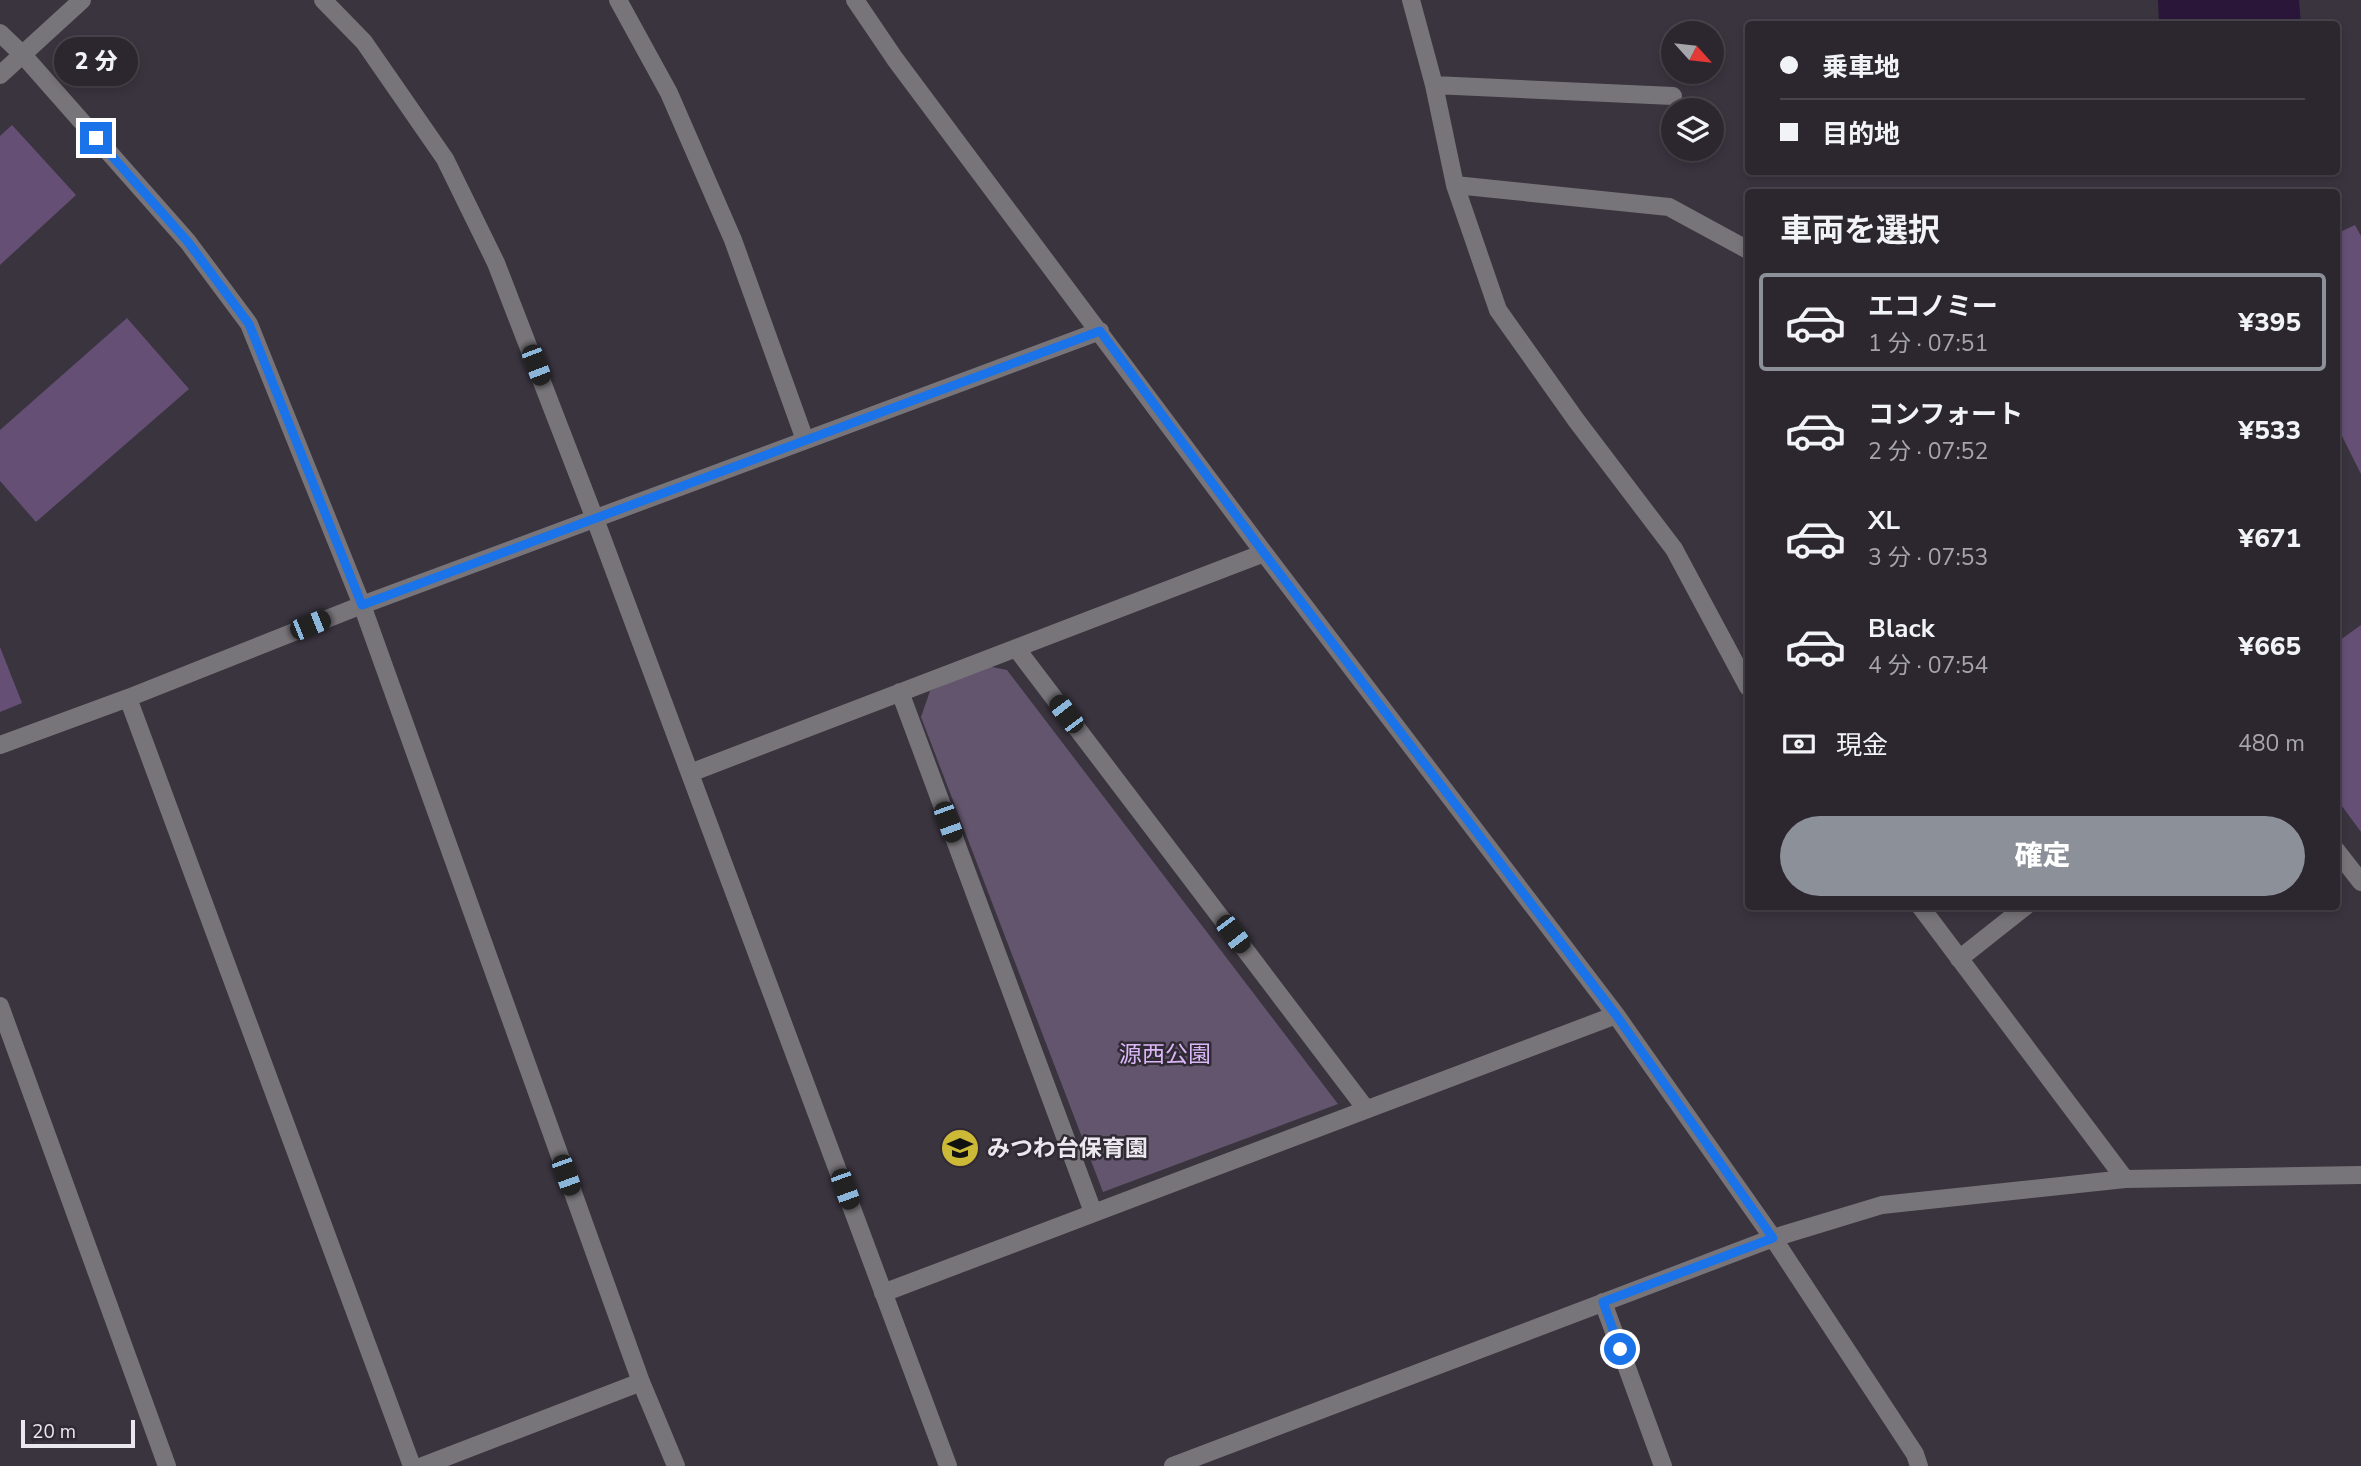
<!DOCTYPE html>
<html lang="ja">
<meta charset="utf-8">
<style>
:root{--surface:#2c272f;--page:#342f37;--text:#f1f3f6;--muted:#a6a5aa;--line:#48444b;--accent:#8c9099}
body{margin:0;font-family:"Nunito Sans","Noto Sans JP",sans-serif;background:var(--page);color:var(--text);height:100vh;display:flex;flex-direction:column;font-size:26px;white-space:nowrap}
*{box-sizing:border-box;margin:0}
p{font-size:23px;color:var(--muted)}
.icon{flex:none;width:38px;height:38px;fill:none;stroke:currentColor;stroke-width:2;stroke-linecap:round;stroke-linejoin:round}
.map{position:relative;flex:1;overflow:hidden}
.drawer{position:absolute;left:1745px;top:189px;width:595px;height:721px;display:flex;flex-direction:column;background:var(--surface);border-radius:7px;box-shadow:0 4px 10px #0003,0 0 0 2px var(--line)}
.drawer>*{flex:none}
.top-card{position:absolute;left:1745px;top:21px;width:595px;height:154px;border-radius:7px;box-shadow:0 4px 10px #0003,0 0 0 2px var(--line);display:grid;align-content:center;height:154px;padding:0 35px;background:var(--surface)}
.needle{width:46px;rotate:117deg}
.fabs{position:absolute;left:1661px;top:21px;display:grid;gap:14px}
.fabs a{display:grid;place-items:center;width:63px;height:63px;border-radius:50%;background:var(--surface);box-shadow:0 4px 10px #0003,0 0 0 2px var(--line);font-size:35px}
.scale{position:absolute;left:21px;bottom:18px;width:114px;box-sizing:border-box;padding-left:7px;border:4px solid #ebe7ee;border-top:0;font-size:19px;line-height:24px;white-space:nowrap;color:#ebe7ee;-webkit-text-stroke:5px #302a34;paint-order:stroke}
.end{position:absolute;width:32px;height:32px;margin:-16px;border:9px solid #1a73e8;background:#fff;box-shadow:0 0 0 4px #fff}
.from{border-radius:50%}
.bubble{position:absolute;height:49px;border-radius:24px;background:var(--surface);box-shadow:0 4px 10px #0003,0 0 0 2px var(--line);font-size:23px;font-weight:800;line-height:49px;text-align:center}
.car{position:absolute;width:21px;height:42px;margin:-21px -10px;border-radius:9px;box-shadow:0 0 5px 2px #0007;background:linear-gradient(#222 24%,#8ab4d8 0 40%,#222 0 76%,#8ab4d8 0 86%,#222 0)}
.top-card b{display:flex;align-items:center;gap:24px;height:66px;font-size:26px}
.top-card b+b{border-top:2px solid var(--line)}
.top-card i{width:18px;height:18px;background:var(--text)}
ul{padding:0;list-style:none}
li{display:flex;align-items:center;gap:21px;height:98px;margin:0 14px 10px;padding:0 21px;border:4px solid transparent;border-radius:7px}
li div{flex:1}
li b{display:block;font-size:26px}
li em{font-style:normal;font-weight:800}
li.active{border-color:var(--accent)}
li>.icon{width:63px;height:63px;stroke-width:1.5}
h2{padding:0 35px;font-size:32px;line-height:84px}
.pay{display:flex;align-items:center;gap:18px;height:77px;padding:0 35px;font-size:26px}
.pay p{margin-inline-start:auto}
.cta{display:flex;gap:14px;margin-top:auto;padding:14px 35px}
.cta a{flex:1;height:80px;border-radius:42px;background:var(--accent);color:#fff;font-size:28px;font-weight:800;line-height:80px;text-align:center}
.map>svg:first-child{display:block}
.green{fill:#63556d}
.water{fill:#2a1638}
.building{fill:#654f75}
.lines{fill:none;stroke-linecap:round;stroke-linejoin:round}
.minor{stroke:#78757a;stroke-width:18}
.route{stroke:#1a73e8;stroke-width:9}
.labels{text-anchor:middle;stroke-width:5;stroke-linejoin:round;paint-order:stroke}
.park-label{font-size:23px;fill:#dbb7f7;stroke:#302a34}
.poi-label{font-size:23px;font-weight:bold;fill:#ebe7ee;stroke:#302a34;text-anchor:start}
</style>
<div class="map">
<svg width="2361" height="1466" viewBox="0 0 2361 1466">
<rect width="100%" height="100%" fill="#3a343f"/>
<path class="green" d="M987,666L1007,670L1338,1104L1103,1192L921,717L930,691Z"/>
<path class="water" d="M2158,0H2299L2301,24H2159Z"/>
<path class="building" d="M12,125L76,195L0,265V136Z
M2355,225L2361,236V474L2336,424V234Z
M127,318L189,389L36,522L0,481V430Z
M2361,625V832L2336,798V643Z
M0,647L22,703L0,712Z"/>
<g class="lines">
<path class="minor" d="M323,0L364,42L445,159L496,263L595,519L948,1466
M618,0L669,93L733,240L805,440
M855,0L895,59L1264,553L1616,1015L1773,1238L1915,1454L1919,1466
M1411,0L1434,85L1455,185L1498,310L1576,420L1674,549L1748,687
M0,33L23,55L188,242L249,324L362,605L641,1382L676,1466
M0,75L82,0
M1434,85L1673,96
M1455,185L1669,207L1748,250
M1016,648L1366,1109
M900,692L1093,1212
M128,698L412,1466
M0,745L128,698L362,605L1100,331
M690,773L1264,553
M2336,850L2361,882
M1920,906L2125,1179
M1959,959L2026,906
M0,1006L167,1466
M883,1293L1616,1015
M1603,1302L1663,1466
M423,1466L641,1382
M1173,1466L1773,1238L1882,1205L2125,1179L2361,1175"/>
</g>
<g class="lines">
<path class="route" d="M96,138L188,242L249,324L362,605L1100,331L1264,553L1616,1015L1773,1238L1603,1302L1620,1349"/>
</g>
<defs>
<symbol id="school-disc" viewBox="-11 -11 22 22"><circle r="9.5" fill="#cdb938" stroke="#302a34"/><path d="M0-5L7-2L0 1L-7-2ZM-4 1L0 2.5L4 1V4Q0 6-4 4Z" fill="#111"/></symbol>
</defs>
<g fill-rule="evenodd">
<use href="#school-disc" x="938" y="1126" width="44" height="44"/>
</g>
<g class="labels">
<g class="park-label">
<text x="1165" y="1062">源西公園</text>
</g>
<g class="poi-label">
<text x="987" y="1156">みつわ台保育園</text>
</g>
</g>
</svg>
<div class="fabs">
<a><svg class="needle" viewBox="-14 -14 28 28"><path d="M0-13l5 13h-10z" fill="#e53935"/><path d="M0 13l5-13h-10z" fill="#a6a5aa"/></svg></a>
<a><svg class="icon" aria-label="layers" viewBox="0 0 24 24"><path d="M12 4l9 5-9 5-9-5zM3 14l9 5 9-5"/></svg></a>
</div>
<div class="scale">20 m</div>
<i class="end from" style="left:1620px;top:1349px"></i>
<i class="end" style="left:96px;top:138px"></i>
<div class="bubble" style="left:54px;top:37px;width:84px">2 分</div>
<i class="car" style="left:536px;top:365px;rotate:159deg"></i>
<i class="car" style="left:310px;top:625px;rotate:68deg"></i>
<i class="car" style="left:1066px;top:714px;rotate:323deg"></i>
<i class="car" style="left:948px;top:822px;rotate:160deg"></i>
<i class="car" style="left:1233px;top:934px;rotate:143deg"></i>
<i class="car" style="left:566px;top:1175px;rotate:160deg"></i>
<i class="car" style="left:845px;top:1189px;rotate:160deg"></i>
<div class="top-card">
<b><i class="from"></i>乗車地</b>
<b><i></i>目的地</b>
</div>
<section class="drawer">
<h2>車両を選択</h2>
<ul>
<li class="active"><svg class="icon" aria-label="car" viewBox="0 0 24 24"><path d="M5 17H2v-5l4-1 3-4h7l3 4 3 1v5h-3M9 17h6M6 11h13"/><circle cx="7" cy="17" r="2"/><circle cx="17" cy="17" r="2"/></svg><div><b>エコノミー</b><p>1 分 · 07:51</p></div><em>¥395</em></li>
<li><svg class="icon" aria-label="car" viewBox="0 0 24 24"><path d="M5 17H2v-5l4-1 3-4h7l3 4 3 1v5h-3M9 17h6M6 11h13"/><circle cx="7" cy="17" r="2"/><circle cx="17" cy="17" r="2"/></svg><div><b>コンフォート</b><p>2 分 · 07:52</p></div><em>¥533</em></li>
<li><svg class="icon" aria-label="car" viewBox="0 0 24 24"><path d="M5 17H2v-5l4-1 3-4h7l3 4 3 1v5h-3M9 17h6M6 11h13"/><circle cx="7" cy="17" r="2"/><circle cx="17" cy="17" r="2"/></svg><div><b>XL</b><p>3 分 · 07:53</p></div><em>¥671</em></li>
<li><svg class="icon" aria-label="car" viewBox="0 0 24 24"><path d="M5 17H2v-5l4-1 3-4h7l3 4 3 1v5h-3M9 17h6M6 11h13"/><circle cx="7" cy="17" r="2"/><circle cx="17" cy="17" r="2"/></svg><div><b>Black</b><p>4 分 · 07:54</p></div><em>¥665</em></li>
</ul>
<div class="pay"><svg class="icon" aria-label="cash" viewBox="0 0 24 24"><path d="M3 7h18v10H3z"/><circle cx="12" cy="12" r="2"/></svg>現金<p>480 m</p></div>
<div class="cta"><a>確定</a></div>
</section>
</div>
